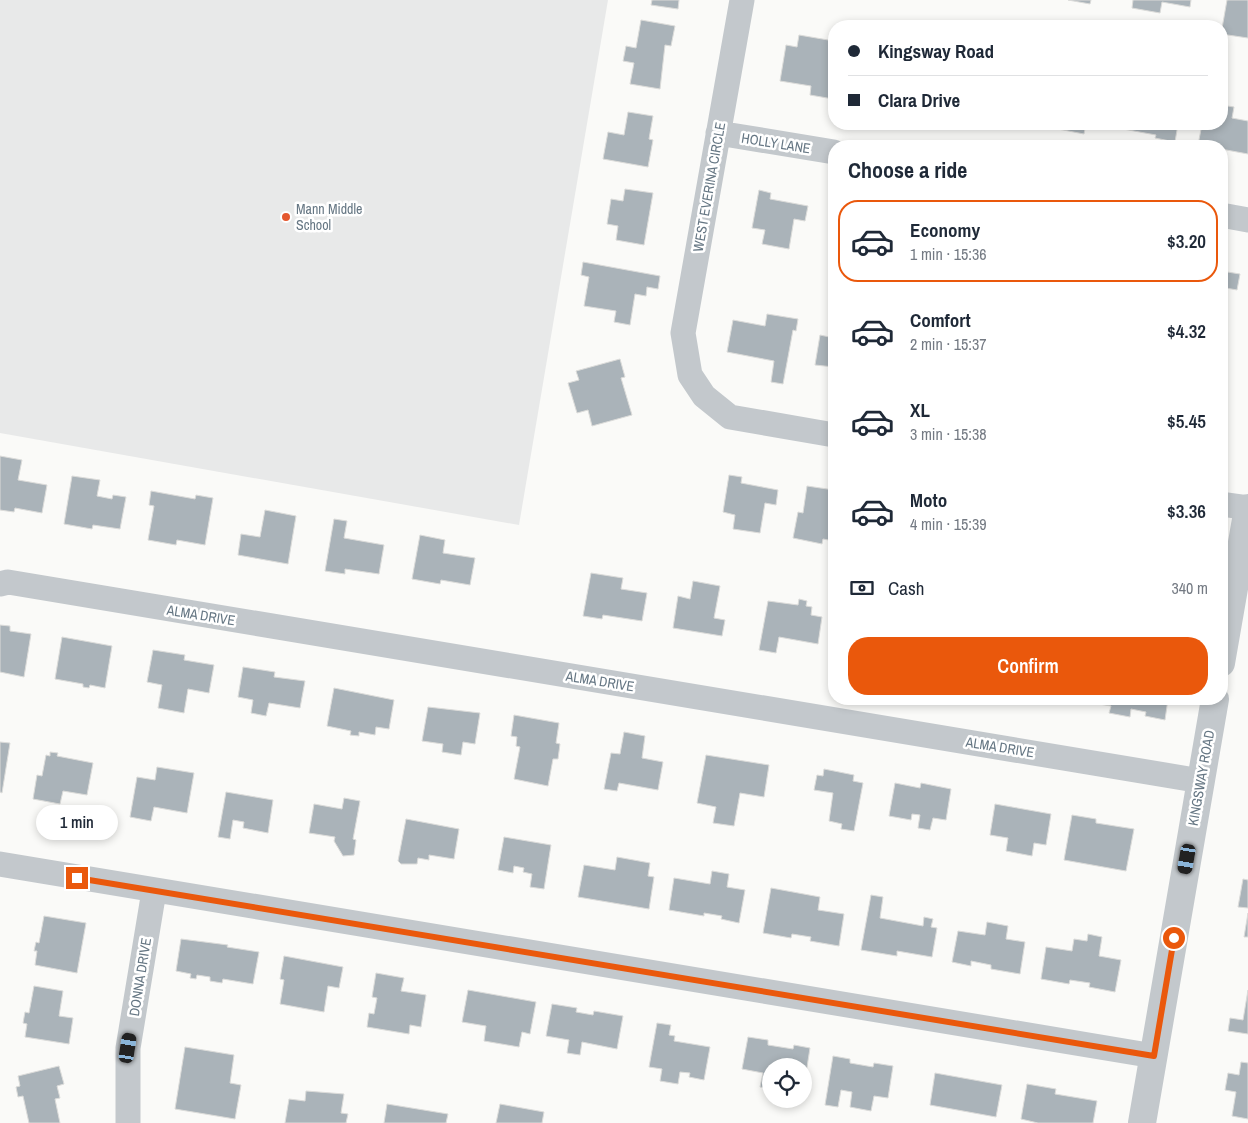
<!DOCTYPE html>
<meta charset="utf-8">
<style>
:root{--surface:#fff;--page:#f2f2f3;--text:#1f2937;--muted:#747a83;--line:#e0e1e3;--accent:#ea580c}
body{margin:0;font-family:"Archivo Narrow",sans-serif;background:var(--page);color:var(--text);height:100vh;display:flex;flex-direction:column;font-size:19px;white-space:nowrap}
*{box-sizing:border-box;margin:0}
p{font-size:16px;color:var(--muted)}
.icon{flex:none;width:28px;height:28px;fill:none;stroke:currentColor;stroke-width:2;stroke-linecap:round;stroke-linejoin:round}
.map{position:relative;flex:1;overflow:hidden}
.panel{position:absolute;left:828px;top:140px;width:400px;height:565px;display:flex;flex-direction:column;background:var(--surface);border-radius:20px;box-shadow:0 2px 8px #0003}
.panel>*{flex:none}
.hud{position:absolute;left:828px;top:20px;width:400px;height:110px;border-radius:20px;box-shadow:0 2px 8px #0003;display:grid;align-content:center;height:110px;padding:0 20px;background:var(--surface)}
.controls{position:absolute;left:762px;top:1058px;display:grid;gap:10px}
.controls a{display:grid;place-items:center;width:50px;height:50px;border-radius:50%;background:var(--surface);box-shadow:0 2px 8px #0003;font-size:25px}
.end{position:absolute;width:22px;height:22px;margin:-11px;border:6px solid #ea580c;background:#fff;box-shadow:0 0 0 2px #fff}
.from{border-radius:50%}
.bubble{position:absolute;height:35px;border-radius:18px;background:var(--surface);box-shadow:0 2px 8px #0003;font-size:16px;font-weight:600;line-height:35px;text-align:center}
.car{position:absolute;width:15px;height:30px;margin:-15px -8px;border-radius:6px;box-shadow:0 0 4px 1px #0007;background:linear-gradient(#222 24%,#8ab4d8 0 40%,#222 0 76%,#8ab4d8 0 86%,#222 0)}
.hud b{display:flex;align-items:center;gap:18px;height:48px;font-size:19px}
.hud b+b{border-top:1px solid var(--line)}
.hud i{width:12px;height:12px;background:var(--text)}
ul{padding:0;list-style:none}
li{display:flex;align-items:center;gap:15px;height:82px;margin:0 10px 8px;padding:0 10px;border:2px solid transparent;border-radius:20px}
li div{flex:1}
li b{display:block;font-size:19px}
li em{font-style:normal;font-weight:600}
li.selected{border-color:var(--accent)}
li>.icon{width:45px;height:45px;stroke-width:1.5}
h2{padding:0 20px;font-size:22px;line-height:60px}
.pay{display:flex;align-items:center;gap:12px;height:55px;padding:0 20px;font-size:19px}
.pay p{margin-inline-start:auto}
.button{display:flex;gap:10px;margin-top:auto;padding:10px 20px}
.button a{flex:1;height:58px;border-radius:20px;background:var(--accent);color:#fff;font-size:20px;font-weight:600;line-height:58px;text-align:center}
.map>svg:first-child{display:block}
.built{fill:#e8e9e9}
.building{fill:#aab3b9;stroke:#dcdcda}
.lines{fill:none;stroke-linecap:round;stroke-linejoin:round}
.minor{stroke:#c3c8cc;stroke-width:25}
.tertiary{stroke:#c3c8cc;stroke-width:28}
.route{stroke:#ea580c;stroke-width:6}
.poi-dot{fill:#e4572e;stroke:#fff;stroke-width:2}
.labels{text-anchor:middle;stroke-width:5;stroke-linejoin:round;paint-order:stroke}
.street-label{font-size:14px;fill:#657683;stroke:#fff}
.poi-label{font-size:14px;fill:#657683;stroke:#fff;text-anchor:start}
</style>
<div class="map">
<svg width="1248" height="1123" viewBox="0 0 1248 1123">
<rect width="100%" height="100%" fill="#fafaf8"/>
<path class="built" d="M0,0H608L519,525L0,433Z"/>
<path class="building" d="M652,0H679L678,9L651,5Z
M1068,0H1091L1090,4Z
M1133,0H1191L1190,7L1162,2L1160,13L1132,8Z
M1227,0H1248V38L1221,34Z
M641,20L675,26L671,46L665,45L660,89L630,84L634,63L623,61L626,46L636,48Z
M799,35L834,41L833,99L810,95L811,86L780,81L786,45L797,47Z
M1221,105L1234,107L1232,118L1248,121V154L1221,149V146L1198,145L1202,124H1221Z
M628,112L653,116L649,139L653,140L648,167L603,159L608,132L624,135Z
M1032,124H1086L1084,134Z
M1112,124H1178L1175,142L1155,138L1156,135L1112,127Z
M625,189L653,193L644,245L616,240L618,226L607,224L611,199L623,201Z
M759,190L771,193L770,199L808,206L805,221L794,219L789,249L762,244L765,230L752,228Z
M583,262L660,276L658,289L647,287L646,296L635,294L630,325L614,322L616,311L584,306L589,277L581,275Z
M1221,271L1240,274L1237,290L1226,288L1221,317Z
M767,314L798,319L796,331L793,330L783,384L771,382L774,361L727,352L733,320L765,326Z
M820,335L834,338V367L815,365Z
M620,359L625,377L621,378L632,415L592,426L588,410L577,413L568,383L579,380L576,371Z
M0,456L22,460L18,480L47,485L42,513L15,508L14,512L0,510Z
M729,475L742,477L741,483L778,490L776,505L765,503L760,533L733,529L735,515L723,512Z
M72,476L100,480L97,496L112,499L113,495L126,497L120,529L93,525L92,529L64,524Z
M807,486L834,490V541L823,539L822,544L793,538L798,512L803,513Z
M151,491L195,499L196,495L213,498L205,545L177,540L176,545L148,540L154,506L149,505Z
M265,510L296,516L288,564L238,555L241,534L260,537Z
M334,519L347,521L344,538L384,545L379,574L345,569V574L325,571Z
M420,535L445,540L443,553L475,558L470,585L441,580L440,584L412,579Z
M591,573L623,578L621,589L647,593L642,621L603,615L602,619L583,616Z
M693,581L720,586L714,618L725,620L722,636L673,628L678,596L690,599Z
M799,599L807,601L806,606L812,607L811,615L822,617L818,644L779,637L776,653L759,650L768,601L798,605Z
M0,625L10,626V631L31,634L24,677L0,672Z
M62,637L112,646L105,688L90,685L89,688L83,687V684L55,679Z
M153,650L185,655L184,660L214,665L209,693L188,689L184,713L158,708L162,685L147,682Z
M243,667L275,672L274,677L305,681L300,708L269,703L266,716L251,713L253,700L238,697Z
M334,688L394,700L389,729L376,727L375,735L359,732V736L350,735L351,731L327,726Z
M1100,699H1168L1165,720L1145,716L1146,712L1131,709L1130,717L1109,713L1111,706L1099,704Z
M428,707L480,713L475,744L463,742L461,755L442,752L443,744L422,741Z
M514,715L559,723L556,743L560,744L558,759H553L548,786L514,779L520,747L516,746L517,737L511,736Z
M624,732L645,736L642,758L663,762L658,790L619,783L617,791L604,789L611,753L620,754Z
M0,742L10,743L2,793L0,792Z
M50,752L58,753L57,756L93,763L87,795L63,791L60,804L33,799L37,775L42,776L46,755L50,756Z
M706,755L769,765L764,797L740,793L734,826L713,823L716,807L697,803Z
M157,767L194,773L187,813L154,807L151,821L130,817L137,777L155,780Z
M824,769L854,775L853,781L863,783L854,831L841,829L842,824L829,821L833,793L814,790L817,775L823,776Z
M895,783L920,788L921,783L951,789L946,820L933,818L930,830L918,828L920,815L912,814L911,820L889,816Z
M226,792L273,800L268,833L243,828L244,822L233,820L230,839L218,837Z
M344,798L360,801L353,839L356,840L354,855L343,856L334,841L335,837L309,833L314,804L342,809Z
M995,804L1051,814L1046,845L1034,843L1032,856L1006,851L1008,838L990,835Z
M1072,815L1096,819V823L1134,829L1126,871L1064,860Z
M406,819L459,829L454,859L429,855V860L418,858L417,864H401L398,861Z
M504,837L551,845L544,889L530,887L532,874L523,872L524,868L514,866L513,873L498,870Z
M617,857L650,863L648,876L654,877L649,909L578,897L584,865L615,870Z
M712,871L729,874L727,887L745,890L739,923L721,919L722,916L704,913V916L669,910L674,878L710,884Z
M1243,879L1248,880V908L1238,907Z
M771,888L820,897L818,910L844,914L839,946L810,941L811,937L792,934L791,938L763,933Z
M871,895L883,897L880,918L923,926L924,917L933,919L931,927L937,928L932,957L897,951V956L861,950Z
M1248,913V937H1244Z
M44,916L86,923L77,973L35,965L37,951H34L36,942L39,943Z
M987,922L1008,926L1006,939L1025,942L1020,974L991,969V965L971,961V966L952,962L958,931L985,935Z
M1088,934L1102,937L1099,956L1121,960L1115,992L1089,987L1090,983L1070,980L1069,984L1041,979L1046,947L1072,951L1074,939L1087,941Z
M181,939L228,945L227,947L259,952L253,984L223,979L222,983L210,981V977L197,975L196,979L190,978L191,974L176,971Z
M284,956L343,967L339,988L328,986L324,1012L280,1004L284,980L280,979Z
M376,973L404,978L401,991L426,995L421,1027L410,1025L409,1034L367,1027L369,1013L374,1014L377,998L372,997Z
M34,986L63,991L59,1016L73,1018L69,1044L25,1037L27,1024L23,1023L25,1012L29,1013Z
M468,990L536,1002L530,1034L522,1032L519,1047L484,1041L486,1026L462,1022Z
M1248,990V1034L1228,1031L1230,1018L1243,1020Z
M552,1004L577,1008L576,1012L593,1015L594,1011L623,1016L617,1049L582,1042L580,1055L567,1053L569,1040L546,1036Z
M657,1023L671,1025L669,1035L675,1036L674,1041L710,1047L704,1080L689,1077L690,1073L680,1072L678,1084L660,1081L662,1069L649,1067Z
M748,1037L768,1040V1045L793,1049L794,1045L810,1048L805,1080L804,1066H771V1089L760,1087L763,1073L742,1069Z
M185,1047L234,1055L230,1083L241,1085L235,1119L175,1109Z
M833,1056L850,1059V1063L873,1067L874,1063L893,1066L888,1098L874,1096L871,1111L850,1107L852,1092L841,1090L838,1107L825,1105Z
M1241,1062L1248,1063V1119L1232,1116L1236,1092L1225,1090L1228,1073L1239,1075Z
M59,1066L64,1084L57,1086L60,1098L55,1099L60,1123H29L23,1096L18,1097L16,1087L20,1086L18,1076Z
M935,1073L1002,1085L996,1117L930,1105Z
M1027,1084L1056,1089L1055,1094L1097,1101L1093,1123H1038L1021,1119Z
M306,1091L344,1094L341,1113L348,1114L346,1123H285L289,1099L305,1101Z
M387,1104L448,1114L446,1123H384Z
M500,1104L544,1112L542,1123H496Z"/>
<g class="lines">
<path class="minor" d="M742,0L683,333L690,375L704,396L730,417L834,435
M718,133L834,152
M1221,215L1248,220
M1221,504L1248,508
M0,584L8,582L1201,781
M0,864L1154,1056
M128,1123V1048L154,891"/>
<path class="tertiary" d="M1221,663L1248,508
M1142,1123L1215,699"/>
</g>
<g class="lines">
<path class="route" d="M77,878L1154,1056L1174,938"/>
</g>
<circle class="poi-dot" cx="286" cy="217" r="5"/>
<g class="labels">
<g class="street-label">
<text transform="translate(776 143) rotate(9)" y="5">HOLLY LANE</text>
<text transform="translate(709 187) rotate(-80)" y="5">WEST EVERINA CIRCLE</text>
<text transform="translate(201 615) rotate(9)" y="5">ALMA DRIVE</text>
<text transform="translate(600 681) rotate(9)" y="5">ALMA DRIVE</text>
<text transform="translate(1000 747) rotate(9)" y="5">ALMA DRIVE</text>
<text transform="translate(1201 778) rotate(-80)" y="5">KINGSWAY ROAD</text>
<text transform="translate(140 977) rotate(-81)" y="5">DONNA DRIVE</text>
</g>
<g class="poi-label">
<text x="296" y="214">Mann Middle<tspan x="296" dy="16">School</tspan></text>
</g>
</g>
</svg>
<div class="controls">
<a><svg class="icon" aria-label="locate" viewBox="0 0 24 24"><circle cx="12" cy="12" r="6"/><path d="M12 2v4M12 18v4M2 12h4M18 12h4"/></svg></a>
</div>
<i class="end from" style="left:1174px;top:938px"></i>
<i class="end" style="left:77px;top:878px"></i>
<div class="bubble" style="left:36px;top:805px;width:82px">1 min</div>
<i class="car" style="left:1187px;top:859px;rotate:190deg"></i>
<i class="car" style="left:128px;top:1048px;rotate:9deg"></i>
<div class="hud">
<b><i class="from"></i>Kingsway Road</b>
<b><i></i>Clara Drive</b>
</div>
<section class="panel">
<h2>Choose a ride</h2>
<ul>
<li class="selected"><svg class="icon" aria-label="car" viewBox="0 0 24 24"><path d="M5 17H2v-5l4-1 3-4h7l3 4 3 1v5h-3M9 17h6M6 11h13"/><circle cx="7" cy="17" r="2"/><circle cx="17" cy="17" r="2"/></svg><div><b>Economy</b><p>1 min · 15:36</p></div><em>$3.20</em></li>
<li><svg class="icon" aria-label="car" viewBox="0 0 24 24"><path d="M5 17H2v-5l4-1 3-4h7l3 4 3 1v5h-3M9 17h6M6 11h13"/><circle cx="7" cy="17" r="2"/><circle cx="17" cy="17" r="2"/></svg><div><b>Comfort</b><p>2 min · 15:37</p></div><em>$4.32</em></li>
<li><svg class="icon" aria-label="car" viewBox="0 0 24 24"><path d="M5 17H2v-5l4-1 3-4h7l3 4 3 1v5h-3M9 17h6M6 11h13"/><circle cx="7" cy="17" r="2"/><circle cx="17" cy="17" r="2"/></svg><div><b>XL</b><p>3 min · 15:38</p></div><em>$5.45</em></li>
<li><svg class="icon" aria-label="car" viewBox="0 0 24 24"><path d="M5 17H2v-5l4-1 3-4h7l3 4 3 1v5h-3M9 17h6M6 11h13"/><circle cx="7" cy="17" r="2"/><circle cx="17" cy="17" r="2"/></svg><div><b>Moto</b><p>4 min · 15:39</p></div><em>$3.36</em></li>
</ul>
<div class="pay"><svg class="icon" aria-label="cash" viewBox="0 0 24 24"><path d="M3 7h18v10H3z"/><circle cx="12" cy="12" r="2"/></svg>Cash<p>340 m</p></div>
<div class="button"><a>Confirm</a></div>
</section>
</div>
